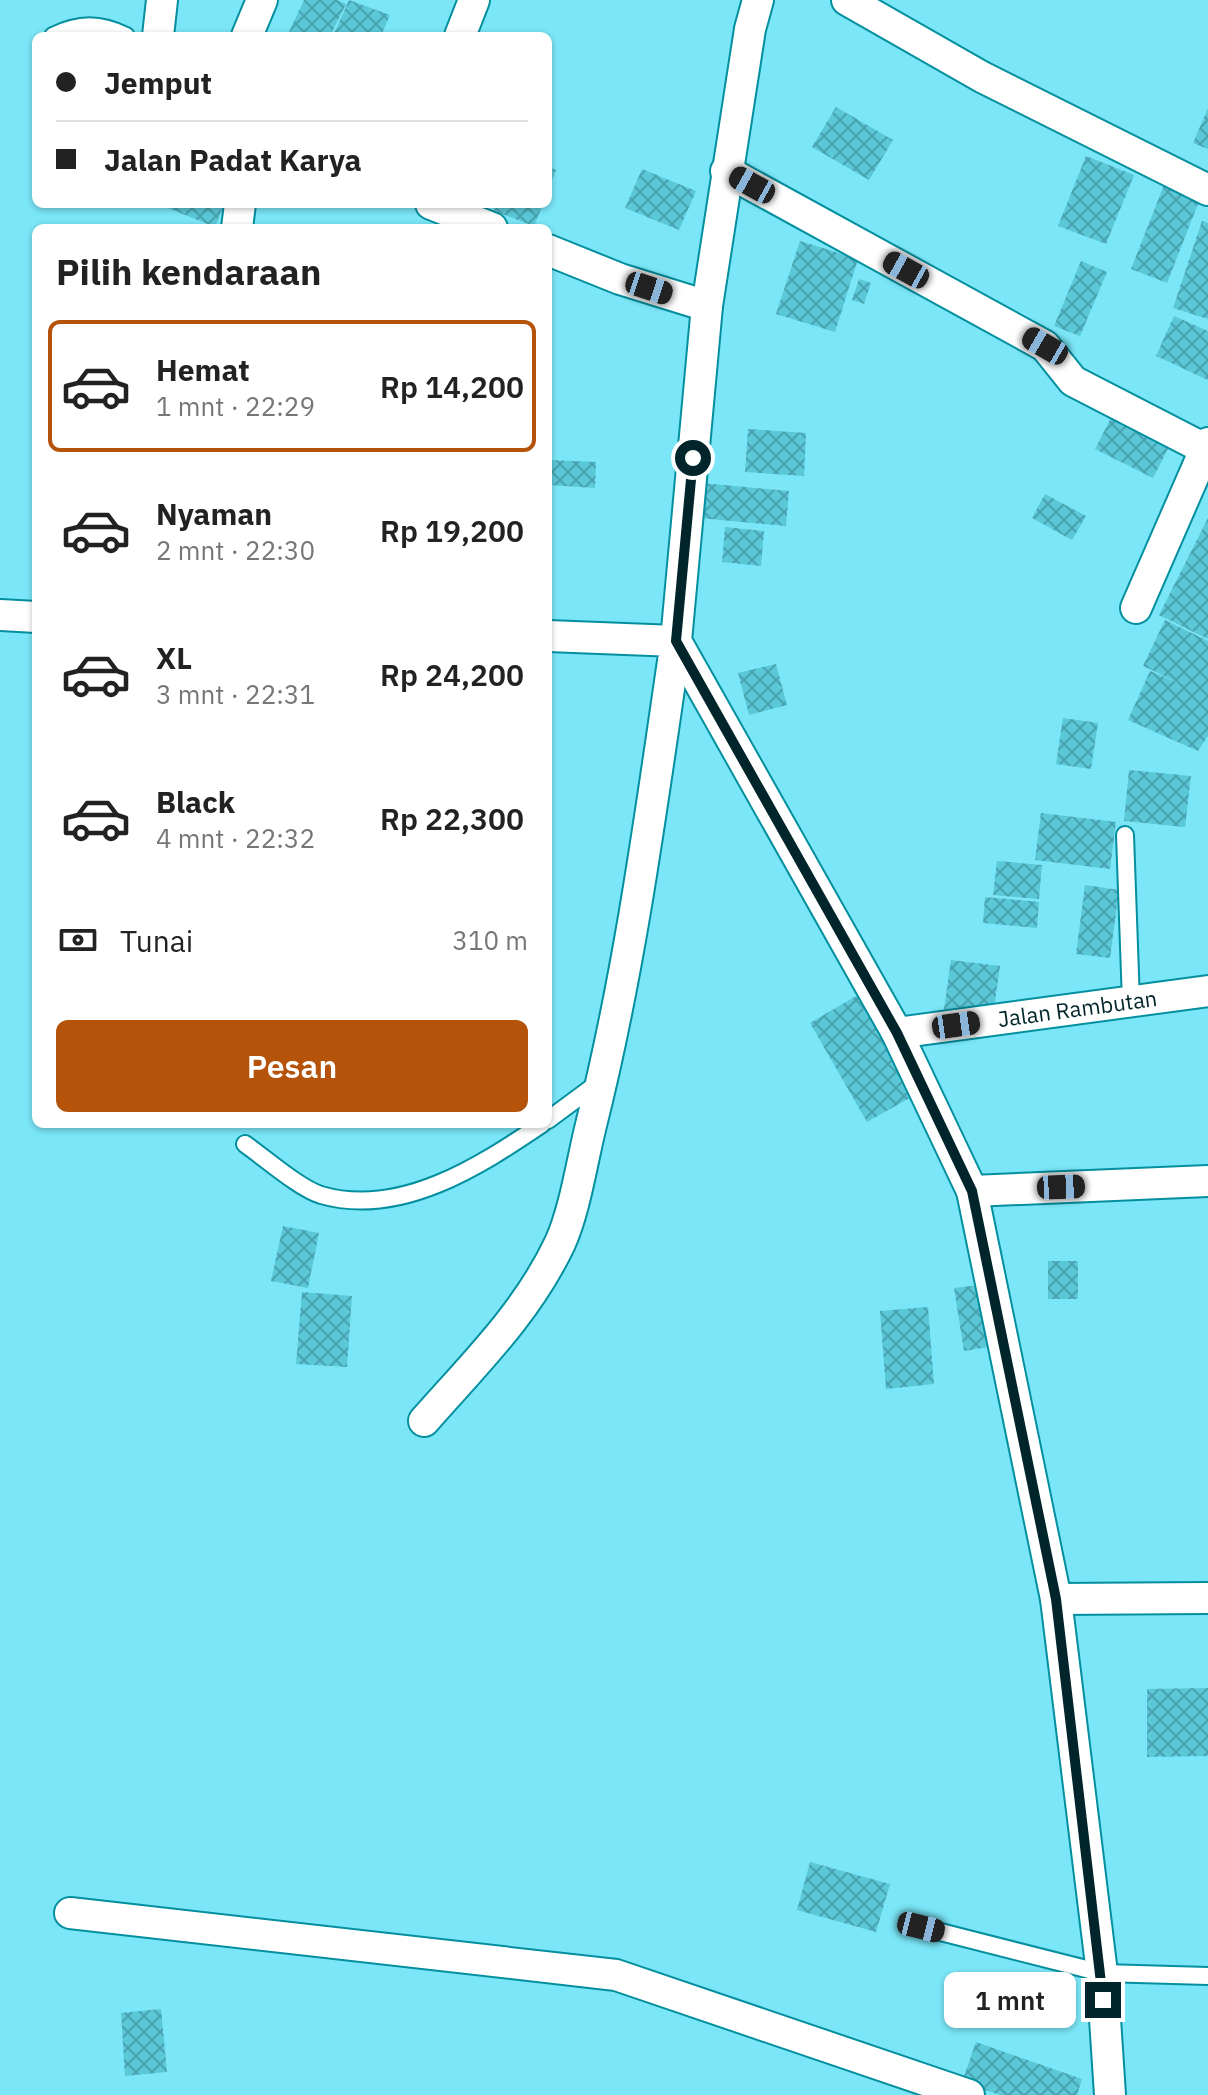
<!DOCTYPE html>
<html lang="id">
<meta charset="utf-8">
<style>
:root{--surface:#fff;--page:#f2f2f2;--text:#222;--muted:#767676;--line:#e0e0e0;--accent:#b45309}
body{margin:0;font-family:"IBM Plex Sans",sans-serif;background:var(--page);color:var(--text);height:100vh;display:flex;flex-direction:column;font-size:30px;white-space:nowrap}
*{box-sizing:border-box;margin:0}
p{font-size:26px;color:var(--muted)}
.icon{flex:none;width:44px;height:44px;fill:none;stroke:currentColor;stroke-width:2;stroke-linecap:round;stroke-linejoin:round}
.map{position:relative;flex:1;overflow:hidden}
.drawer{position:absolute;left:32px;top:224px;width:520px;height:904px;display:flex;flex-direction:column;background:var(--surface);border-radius:12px;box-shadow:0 2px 6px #0004}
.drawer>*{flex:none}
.guide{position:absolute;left:32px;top:32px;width:520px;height:176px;border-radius:12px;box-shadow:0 2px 6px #0004;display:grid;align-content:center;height:176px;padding:0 24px;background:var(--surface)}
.end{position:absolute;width:36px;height:36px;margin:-18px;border:10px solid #01252a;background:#fff;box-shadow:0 0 0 4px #fff}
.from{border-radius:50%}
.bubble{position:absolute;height:56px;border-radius:12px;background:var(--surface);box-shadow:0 2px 6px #0004;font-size:26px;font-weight:600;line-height:56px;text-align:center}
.car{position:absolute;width:24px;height:48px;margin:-24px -12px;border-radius:10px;box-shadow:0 0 6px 2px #0007;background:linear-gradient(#222 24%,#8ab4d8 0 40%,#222 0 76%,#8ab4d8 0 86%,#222 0)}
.guide b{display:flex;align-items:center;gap:28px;height:76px;font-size:30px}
.guide b+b{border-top:2px solid var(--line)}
.guide i{width:20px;height:20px;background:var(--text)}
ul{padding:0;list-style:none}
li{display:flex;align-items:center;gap:24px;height:132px;margin:0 16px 12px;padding:0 8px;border:4px solid transparent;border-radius:12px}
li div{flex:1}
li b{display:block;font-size:30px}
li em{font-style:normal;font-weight:600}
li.selected{border-color:var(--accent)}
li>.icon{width:72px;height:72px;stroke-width:1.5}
h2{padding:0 24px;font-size:36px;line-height:96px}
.pay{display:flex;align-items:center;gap:20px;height:88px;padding:0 24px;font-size:30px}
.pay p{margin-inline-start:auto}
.cta{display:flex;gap:16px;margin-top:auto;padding:16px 24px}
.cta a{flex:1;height:92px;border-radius:12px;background:var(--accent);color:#fff;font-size:32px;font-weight:600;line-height:92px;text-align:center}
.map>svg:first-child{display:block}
.building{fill:url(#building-cross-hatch)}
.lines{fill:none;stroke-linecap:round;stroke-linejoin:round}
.service-casing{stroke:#048f9f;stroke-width:20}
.minor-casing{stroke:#048f9f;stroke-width:34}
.service{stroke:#fff;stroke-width:16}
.minor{stroke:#fff;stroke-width:30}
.route{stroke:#01252a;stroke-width:10}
.labels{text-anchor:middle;stroke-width:7;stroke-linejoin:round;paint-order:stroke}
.street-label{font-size:22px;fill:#01252a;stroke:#7ae6f7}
</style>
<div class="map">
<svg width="1208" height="2095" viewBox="0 0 1208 2095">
<defs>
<pattern id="building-cross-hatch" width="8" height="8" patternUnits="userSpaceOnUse" patternTransform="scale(2)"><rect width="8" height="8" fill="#5bc8d8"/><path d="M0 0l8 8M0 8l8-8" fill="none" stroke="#49a2af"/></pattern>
</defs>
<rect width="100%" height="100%" fill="#7ae6f7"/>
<path class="building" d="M304,0H337L346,4L330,36H287Z
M349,0L390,15L381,36H333Z
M836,107L893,140L869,180L812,147Z
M1208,108V149L1193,143Z
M1086,156L1134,175L1106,244L1058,226Z
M548,167L556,170L548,190Z
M642,169L696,191L679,230L625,208Z
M1164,185L1200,199L1167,283L1131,269Z
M158,204H224L215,227Z
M497,204H543L534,226L494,211Z
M1202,221L1208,223V319L1173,308Z
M800,241L858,259L835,332L776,314Z
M1081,261L1107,272L1080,336L1054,326Z
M859,279L871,283L864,304L852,300Z
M1174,316L1208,331V380L1156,356Z
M1113,414L1171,443L1153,478L1095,449Z
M748,429L806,433L804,476L745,472Z
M548,460L596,462L595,488L548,485Z
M702,483L789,491L786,526L699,518Z
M1045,494L1086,516L1072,540L1032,518Z
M1208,518V639L1159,615Z
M725,527L764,531L761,566L722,562Z
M1165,620L1208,641V736L1198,751L1128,720L1150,671L1181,684L1143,666Z
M776,664L787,705L749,715L738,673Z
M1063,718L1098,723L1091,769L1056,764Z
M1129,770L1191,776L1185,827L1124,821Z
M1041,813L1116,822L1110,869L1035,860Z
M997,861L1042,865L1039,899L993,895Z
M1085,885L1119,890L1110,958L1076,954Z
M985,897L1039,902L1037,928L983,923Z
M951,960L1000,966L993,1016L944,1009Z
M858,995L915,1095L867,1122L810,1023Z
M283,1226L319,1233L308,1288L271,1281Z
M1048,1261H1078V1299H1048Z
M979,1285L989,1347L964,1351L954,1288Z
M302,1292L352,1296L347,1367L296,1364Z
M928,1307L934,1384L886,1389L880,1311Z
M1208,1688V1756L1147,1757V1689Z
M810,1862L890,1884L876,1932L797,1910Z
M161,2009L167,2072L125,2076L121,2013Z
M976,2042L1082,2079L1077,2095H1000L962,2082Z"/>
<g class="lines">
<defs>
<path id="service" d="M53,36C79,23 100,23 126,36
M1125,835L1131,1002
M548,1120L598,1083
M245,1144C265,1158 299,1188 321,1195C400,1218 480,1166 542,1124
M921,1927L1102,1973L1208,1976"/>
<g id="minor">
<path d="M758,0L750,29L707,306L676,641L897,1033L972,1191L1056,1599L1102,1973L1110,2095"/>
<path d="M847,0L982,77L1208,190"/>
<path d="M158,36L162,0"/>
<path d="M247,36L262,0"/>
<path d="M460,36L474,0"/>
<path d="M726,171L1045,346L1073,381L1205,449"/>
<path d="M431,204L492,228"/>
<path d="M237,228L240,204"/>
<path d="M548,250L620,279L707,306"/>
<path d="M1136,608L1208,443"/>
<path d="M0,615L36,617"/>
<path id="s1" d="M897,1033L1208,991"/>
<path d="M972,1191L1208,1181"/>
<path d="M424,1421C474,1364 527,1313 560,1243C575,1210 582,1161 591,1125C631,966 652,803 676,641L548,636"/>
<path d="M1056,1599L1208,1598"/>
<path d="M70,1913L616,1975L969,2095"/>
</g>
</defs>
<use href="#service" class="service-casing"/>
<use href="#minor" class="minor-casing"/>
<use href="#service" class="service"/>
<use href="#minor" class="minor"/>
</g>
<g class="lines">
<path class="route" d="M693,458L676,641L897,1033L972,1191L1056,1599L1103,2000"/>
</g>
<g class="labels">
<g class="street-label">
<text dy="8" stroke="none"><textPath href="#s1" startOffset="182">Jalan Rambutan</textPath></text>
</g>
</g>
</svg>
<i class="end from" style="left:693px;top:458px"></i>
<i class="end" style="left:1103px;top:2000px"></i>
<div class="bubble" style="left:944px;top:1972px;width:132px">1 mnt</div>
<i class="car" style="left:752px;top:185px;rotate:299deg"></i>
<i class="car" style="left:906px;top:270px;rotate:299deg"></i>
<i class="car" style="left:649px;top:288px;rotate:108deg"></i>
<i class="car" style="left:1045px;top:346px;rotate:300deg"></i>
<i class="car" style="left:956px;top:1025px;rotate:82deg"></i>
<i class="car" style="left:1061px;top:1187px;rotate:88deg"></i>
<i class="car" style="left:921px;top:1927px;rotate:104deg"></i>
<div class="guide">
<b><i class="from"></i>Jemput</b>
<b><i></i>Jalan Padat Karya</b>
</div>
<section class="drawer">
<h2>Pilih kendaraan</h2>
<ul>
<li class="selected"><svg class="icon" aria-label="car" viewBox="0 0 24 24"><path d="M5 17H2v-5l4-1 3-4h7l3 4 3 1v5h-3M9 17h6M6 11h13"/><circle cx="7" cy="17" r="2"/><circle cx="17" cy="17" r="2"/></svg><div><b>Hemat</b><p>1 mnt · 22:29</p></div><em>Rp 14,200</em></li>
<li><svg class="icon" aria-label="car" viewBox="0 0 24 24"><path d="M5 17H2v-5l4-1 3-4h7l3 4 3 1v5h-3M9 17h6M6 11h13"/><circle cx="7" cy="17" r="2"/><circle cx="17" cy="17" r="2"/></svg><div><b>Nyaman</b><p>2 mnt · 22:30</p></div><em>Rp 19,200</em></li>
<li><svg class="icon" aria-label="car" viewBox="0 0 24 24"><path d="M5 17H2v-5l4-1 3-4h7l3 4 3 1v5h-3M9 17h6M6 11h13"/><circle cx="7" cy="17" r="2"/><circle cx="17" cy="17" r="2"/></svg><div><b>XL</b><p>3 mnt · 22:31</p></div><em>Rp 24,200</em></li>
<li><svg class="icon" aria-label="car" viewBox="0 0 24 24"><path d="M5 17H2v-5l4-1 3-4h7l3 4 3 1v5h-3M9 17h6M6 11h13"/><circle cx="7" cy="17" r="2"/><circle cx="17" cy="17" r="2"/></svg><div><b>Black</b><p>4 mnt · 22:32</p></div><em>Rp 22,300</em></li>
</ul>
<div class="pay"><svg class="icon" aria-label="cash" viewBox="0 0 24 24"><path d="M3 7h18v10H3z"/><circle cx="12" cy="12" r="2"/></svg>Tunai<p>310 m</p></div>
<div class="cta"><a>Pesan</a></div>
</section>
</div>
